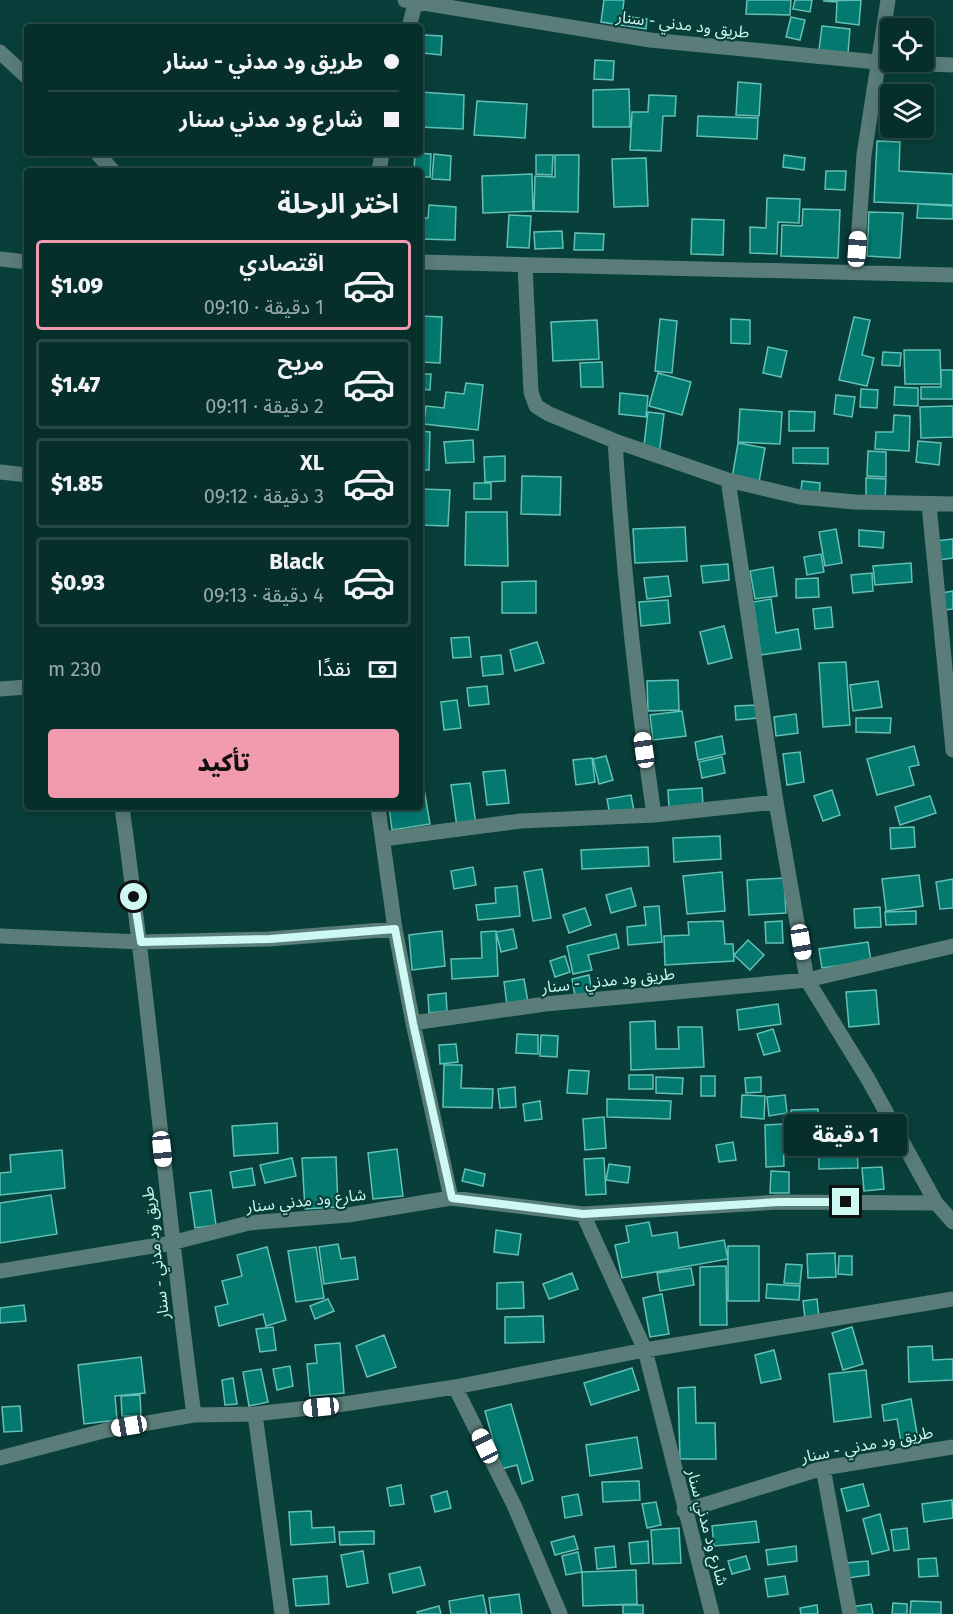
<!DOCTYPE html>
<html lang="ar">
<meta charset="utf-8">
<style>
:root{--surface:#062f2c;--page:#0f3734;--text:#f1f3f6;--muted:#98a9a9;--line:#274a48;--accent:#f29aae}
body{margin:0;font-family:"Fira Sans","Noto Sans Arabic",sans-serif;background:var(--page);color:var(--text);direction:rtl;height:100vh;display:flex;flex-direction:column;font-size:22px;white-space:nowrap}
*{box-sizing:border-box;margin:0}
p{font-size:20px;color:var(--muted)}
.icon{flex:none;width:33px;height:33px;fill:none;stroke:currentColor;stroke-width:2;stroke-linecap:round;stroke-linejoin:round}
.map{position:relative;flex:1;overflow:hidden;direction:ltr}
.sheet{position:absolute;left:24px;top:168px;width:399px;height:642px;display:flex;flex-direction:column;background:var(--surface);border-radius:6px;box-shadow:0 3px 15px #0003,0 0 0 2px var(--line);direction:rtl}
.sheet>*{flex:none}
.hud{position:absolute;left:24px;top:24px;width:399px;height:132px;border-radius:6px;box-shadow:0 3px 15px #0003,0 0 0 2px var(--line);direction:rtl;display:grid;align-content:center;height:132px;padding:0 24px;background:var(--surface)}
.tools{position:absolute;left:880px;top:18px;display:grid;gap:12px}
.tools a{display:grid;place-items:center;width:54px;height:54px;border-radius:6px;background:var(--surface);box-shadow:0 3px 15px #0003,0 0 0 2px var(--line);font-size:30px}
.end{position:absolute;width:27px;height:27px;margin:-14px;border:8px solid #cef9f3;background:#111;box-shadow:0 0 0 3px #111}
.from{border-radius:50%}
.bubble{position:absolute;height:42px;border-radius:6px;background:var(--surface);box-shadow:0 3px 15px #0003,0 0 0 2px var(--line);font-size:20px;font-weight:800;line-height:42px;text-align:center;direction:rtl}
.car{position:absolute;width:18px;height:36px;margin:-18px -9px;border-radius:8px;box-shadow:0 0 4px 2px #0007;background:linear-gradient(#fff 24%,#345 0 40%,#fff 0 76%,#345 0 86%,#fff 0)}
.hud b{display:flex;align-items:center;gap:21px;height:57px;font-size:22px}
.hud b+b{border-top:2px solid var(--line)}
.hud i{width:15px;height:15px;background:var(--text)}
ul{padding:0;list-style:none}
li{display:flex;align-items:center;gap:18px;height:90px;margin:0 12px 9px;padding:0 12px;border:3px solid var(--line);border-radius:6px}
li div{flex:1}
li b{display:block;font-size:22px}
li em{font-style:normal;font-weight:800}
li.active{border-color:var(--accent)}
li>.icon{width:54px;height:54px;stroke-width:1.5}
h2{padding:0 24px;font-size:27px;line-height:72px}
.pay{display:flex;align-items:center;gap:15px;height:66px;padding:0 24px;font-size:22px}
.pay p{margin-inline-start:auto}
.primary-button{display:flex;gap:12px;margin-top:auto;padding:12px 24px}
.primary-button a{flex:1;height:69px;border-radius:6px;background:var(--accent);color:#111;font-size:24px;font-weight:800;line-height:69px;text-align:center}
.map>svg:first-child{display:block}
.building{fill:#037970;stroke:#63c0b5;stroke-width:1.5}
.lines{fill:none;stroke-linecap:round;stroke-linejoin:round}
.minor{stroke:#5a7d79;stroke-width:15}
.route{stroke:#cef9f3;stroke-width:8}
.labels{text-anchor:middle;stroke-width:4.5;stroke-linejoin:round;paint-order:stroke}
.street-label{font-size:16px;fill:#cef9f3;stroke:#083f3a}
</style>
<div class="map">
<svg width="953" height="1614" viewBox="0 0 953 1614">
<rect width="100%" height="100%" fill="#083f3a"/>
<path class="building" d="M604,0H624L622,16L647,19L646,29L601,22Z
M747,0H791L790,15L746,14Z
M795,0H812L810,12L793,9Z
M861,0L859,25L836,22L837,2L823,1Z
M791,17L805,20L800,40L786,37Z
M822,26L850,29L848,53L819,50Z
M424,35L442,36L441,55L423,53Z
M595,60L614,61L613,80L594,79Z
M738,82L761,84L759,116L736,115Z
M629,89L630,127H593V90Z
M420,92L464,95L463,129L420,127Z
M649,95L676,96L675,116H663L661,151L630,150L632,112H648Z
M477,101L527,104L525,138L474,135Z
M698,116L758,118L757,139L697,136Z
M877,141L900,142L899,171L953,174V205L874,202Z
M415,153L431,154L430,177H420V171H414Z
M434,154L451,156L450,180L432,179Z
M536,155H553L552,175L536,174Z
M555,155H579L578,212L534,211L535,176L555,177Z
M784,155L805,158L804,170L783,167Z
M646,158L648,206L614,207L612,159Z
M826,171H846L845,190L825,189Z
M532,174L533,211L483,213L482,176Z
M767,198L800,199L799,223L778,222L777,254L750,253V227L766,228Z
M918,204L953,206V219L917,218Z
M429,205L456,207L455,240L420,239V218H428Z
M803,209L840,210L838,258L781,256L782,225L802,226Z
M869,212L903,213L900,258L867,256Z
M509,215L531,216L529,248L507,247Z
M692,219L724,220L723,255L691,254Z
M562,231L563,248L535,249L534,232Z
M575,233L604,234L603,250H574Z
M420,316L442,317L440,363L420,362Z
M854,317L870,320L862,355L874,358L867,386L839,380Z
M660,319L677,321L672,373L655,371Z
M731,319L750,320V344L731,343Z
M597,320L599,359L553,361L551,322Z
M768,347L787,351L781,377L763,373Z
M904,350H940L941,384H905Z
M883,352L901,353L900,366L882,365Z
M602,362L603,387H581L580,363Z
M941,370H953V399H921V387H941Z
M658,373L691,382L682,415L649,406Z
M420,374H431L430,390L420,389Z
M466,383L483,385L478,430L424,424L426,406L444,408L446,392L464,394Z
M895,387L918,388V406L894,405Z
M861,389L878,390L877,408L860,407Z
M620,393L648,396L646,417L619,414Z
M836,395L855,397L852,417L834,414Z
M953,406V437L921,438L920,407Z
M740,409L782,412L780,444L738,442Z
M789,411L815,412L814,431H789Z
M648,412L664,414L659,455L643,453Z
M894,415L910,416L909,451L875,449L876,432H893Z
M420,431L430,432L429,470H420Z
M473,440L474,462L446,463L444,442Z
M918,441L941,443L939,465L916,462Z
M738,443L765,448L758,488L731,484Z
M793,448H828V464L793,463Z
M868,451L886,452V477L867,476Z
M505,456V481L485,482L484,457Z
M522,476L561,477L560,515L521,514Z
M866,478L886,479L885,500H866Z
M802,481L820,483L819,502L800,500Z
M474,483H491V499H474Z
M420,489L450,490L448,526L420,525Z
M466,512H507L508,566L465,565Z
M685,527L687,561L635,563L633,529Z
M836,529L842,563L825,566L819,532Z
M859,530L884,532L883,548L859,546Z
M953,539V558L939,560L936,541Z
M821,554L824,572L807,575L804,557Z
M911,563L912,582L875,585L873,566Z
M728,564L729,580L703,583L701,566Z
M773,567L777,596L755,599L750,571Z
M872,573L873,591L853,593L851,575Z
M668,576L671,596L647,599L644,578Z
M818,578L819,597L796,598V579Z
M536,581V613H502V582Z
M953,591V609L944,610L941,593Z
M771,599L776,633L798,629L801,649L761,655L753,602Z
M668,600L670,623L641,626L639,602Z
M831,607L833,627L815,629L813,609Z
M724,626L732,658L708,664L700,632Z
M469,637L471,657L453,658L451,638Z
M537,642L544,663L515,671L510,650Z
M501,655L503,674L483,676L481,657Z
M846,662L850,725L823,727L819,663Z
M678,680L679,710L648,711L647,681Z
M878,681L882,707L853,711L850,685Z
M487,686L489,704L469,706L467,688Z
M457,700L461,728L444,730L441,702Z
M757,705L758,718L736,720L735,706Z
M682,711L686,736L653,740L650,715Z
M796,714L798,733L776,736L774,717Z
M856,718H891L890,733L856,732Z
M722,736L725,754L698,760L695,742Z
M914,746L919,765L909,767L914,785L877,795L867,759Z
M800,752L804,782L787,785L783,754Z
M606,756L613,780L599,784L593,759Z
M722,757L725,773L702,778L699,762Z
M592,758L595,782L576,785L573,760Z
M505,770L509,803L487,805L483,772Z
M470,783L476,825L457,827L451,785Z
M702,788L703,806L669,808L668,790Z
M424,789L430,824L392,830L389,807H420V790Z
M832,790L840,815L823,821L814,796Z
M631,795L634,811L610,815L607,799Z
M930,796L936,813L900,825L895,807Z
M914,827L915,847L891,849L890,828Z
M720,836L721,859L674,862L673,838Z
M648,847L649,866L582,869L581,850Z
M473,867L476,885L454,889L451,871Z
M542,869L551,918L533,921L524,872Z
M722,872L725,911L687,914L683,876Z
M919,875L923,906L886,911L882,879Z
M784,878L786,913L749,915L747,880Z
M953,879V908L940,909L936,882Z
M517,886L520,916L478,920L476,905L496,903L495,888Z
M631,888L636,906L611,913L606,895Z
M659,906L662,942L628,945L627,927L646,925L644,907Z
M880,907L881,927L855,928L854,909Z
M585,908L591,925L569,933L563,915Z
M916,911V924L886,925L885,912Z
M723,921L725,944H733L734,961L665,965L664,936L689,935L688,922Z
M782,921L783,943H766L765,922Z
M513,929L517,948L501,952L496,932Z
M442,931L445,966L412,970L409,935Z
M496,931L498,976L452,979L451,959L482,958L481,932Z
M616,934L619,948L588,955L592,970L573,974L567,946Z
M748,940L764,955L750,970L734,955Z
M868,942L871,961L822,968L819,949Z
M565,956L570,972L555,977L550,961Z
M589,975L592,992L575,996L572,979Z
M524,979L528,1002L507,1005L504,982Z
M876,990L879,1024L849,1027L846,992Z
M446,993L447,1011L429,1013L428,995Z
M778,1004L781,1024L739,1030L737,1010Z
M655,1021L656,1049H679L678,1027H702L704,1067L631,1070L630,1022Z
M773,1029L780,1051L764,1055L757,1034Z
M517,1034L538,1035V1054L516,1053Z
M541,1035L558,1036L557,1057L540,1056Z
M456,1044L458,1062L440,1064L439,1045Z
M444,1065H462L461,1088L493,1089L492,1108L443,1107Z
M569,1070L589,1071L587,1094L567,1093Z
M629,1075H653V1089H629Z
M701,1076H715V1096H701Z
M656,1077L683,1078L682,1094L656,1093Z
M761,1077V1092L746,1093L745,1078Z
M515,1087L516,1107L500,1108L498,1089Z
M742,1095L765,1096L764,1119L741,1117Z
M785,1095L787,1113L769,1116L767,1097Z
M607,1099L671,1101L670,1119L607,1117Z
M540,1101L542,1119L525,1121L523,1104Z
M818,1109L819,1122L791,1123V1110Z
M604,1117L606,1148L585,1150L583,1119Z
M277,1123L278,1153L234,1156L232,1126Z
M783,1124L784,1166L766,1167L765,1125Z
M856,1126L858,1168L819,1169L818,1127Z
M733,1142L736,1160L719,1162L716,1145Z
M397,1149L403,1196L373,1199L368,1153Z
M62,1150L65,1188L0,1195V1173L11,1172L10,1155Z
M336,1157L338,1207L305,1209L302,1158Z
M292,1158L296,1176L265,1183L260,1165Z
M604,1158L606,1194L586,1195L584,1159Z
M609,1164L630,1167L628,1183L606,1180Z
M882,1167L884,1189L864,1191L862,1168Z
M252,1168L255,1185L233,1188L230,1172Z
M465,1169L485,1174L483,1186L462,1181Z
M771,1171L789,1172V1193H770Z
M211,1190L216,1225L195,1228L190,1193Z
M51,1195L57,1234L0,1243V1203Z
M649,1222L652,1236L677,1232L679,1248L724,1240L728,1259L622,1278L615,1245L629,1242L626,1226Z
M496,1230L521,1234L518,1255L494,1252Z
M338,1244L341,1259L355,1257L358,1279L324,1284L319,1247Z
M728,1246H759V1301H728Z
M267,1247L286,1320L266,1326L263,1314L219,1326L215,1307L228,1304L222,1281L242,1276L237,1255Z
M316,1247L324,1298L296,1302L288,1251Z
M835,1253L836,1277L808,1278L807,1254Z
M839,1256H852V1275L838,1274Z
M786,1264L802,1265L800,1284L784,1283Z
M726,1266L727,1325H700V1267Z
M691,1268L694,1285L660,1291L657,1273Z
M572,1273L578,1289L549,1299L543,1284Z
M523,1282L524,1308L497,1309V1283Z
M767,1284L800,1286L799,1300L766,1298Z
M662,1294L669,1334L650,1337L643,1298Z
M328,1299L334,1311L315,1319L310,1306Z
M817,1299L819,1317L805,1319L803,1301Z
M24,1305L26,1321L0,1323V1308Z
M543,1316L544,1342L505,1343V1317Z
M273,1327L276,1350L260,1352L256,1329Z
M852,1327L863,1364L843,1370L832,1333Z
M384,1335L396,1367L367,1377L356,1346Z
M340,1343L344,1393L310,1396L307,1364L317,1363L315,1345Z
M932,1346L933,1360L953,1359V1380L909,1382L908,1347Z
M774,1350L781,1379L761,1383L755,1355Z
M141,1357L145,1393L115,1396L117,1420L84,1424L78,1365Z
M290,1366L293,1386L277,1390L273,1369Z
M632,1368L639,1390L591,1405L584,1383Z
M261,1369L268,1402L249,1406L243,1372Z
M866,1370L871,1417L834,1422L829,1374Z
M233,1378L237,1404L225,1405L222,1380Z
M695,1387L696,1423H715L716,1459H680L678,1388Z
M140,1395L141,1416H122L121,1396Z
M911,1399L918,1439L901,1442L897,1419L884,1421L882,1405Z
M511,1404L533,1480L522,1484L517,1465L501,1469L485,1411Z
M20,1406L22,1431L4,1432L2,1407Z
M637,1437L642,1468L590,1476L586,1445Z
M639,1481L640,1500L603,1502L602,1482Z
M863,1484L869,1506L847,1511L841,1489Z
M401,1485L404,1504L390,1506L387,1488Z
M447,1491L451,1508L435,1512L431,1496Z
M578,1494L582,1515L565,1518L562,1497Z
M952,1500L953,1518L924,1522L922,1504Z
M656,1502L661,1525L647,1528L642,1504Z
M311,1511L312,1528L334,1527L335,1542L291,1545L289,1512Z
M880,1514L889,1550L872,1554L863,1519Z
M756,1521L759,1542L714,1546L712,1526Z
M679,1528L681,1563L653,1564L651,1530Z
M907,1528L909,1549L894,1551L891,1530Z
M374,1531V1544L340,1545L339,1532Z
M574,1536L578,1549L555,1555L551,1542Z
M648,1541L649,1563L631,1564L629,1543Z
M614,1546L616,1567L597,1569L595,1548Z
M796,1546L797,1561L768,1565L766,1550Z
M363,1551L368,1583L347,1587L341,1555Z
M578,1552L582,1572L566,1575L562,1556Z
M746,1556L750,1569L732,1574L728,1561Z
M936,1558L938,1576L919,1577L918,1559Z
M868,1561L869,1575L848,1578L846,1563Z
M420,1567L425,1585L393,1593L389,1574Z
M636,1570L637,1604L583,1606L582,1572Z
M327,1576L329,1604L296,1606L293,1579Z
M785,1576L788,1594L768,1597L765,1579Z
M519,1594L522,1614H491L489,1598Z
M483,1595L487,1614H451L449,1601Z
M911,1601L941,1602V1614H910Z
M893,1603L907,1604V1614H892Z
M871,1604L873,1614H852L851,1607Z
M623,1605H643V1614H623Z
M817,1605L818,1614H801L800,1608Z
M439,1606L441,1614H418L417,1612Z"/>
<g class="lines">
<path class="minor" d="M405,0L650,40L877,62L953,65
M409,27L416,0
M0,52L27,77
M97,153L113,171
M379,171L382,153
M0,259L27,262
M420,262L953,275
M525,266L531,392L536,406L549,414L615,441L728,480L800,497L855,502L953,504
M856,273L864,155L888,0
M615,441C623,567 636,691 654,815
M0,472L27,475
M728,480L776,802L807,980L868,1079L936,1203L953,1222
M929,505L953,750
M0,689L27,687
M122,807C150,1009 167,1213 194,1415
M378,807L395,929L413,1023L451,1198
M383,839L521,821L654,815L776,802
M0,936L141,942L269,939L395,929
M413,1023L545,1004L807,980L953,946
M583,1214L645,1350L712,1614
M0,1271L171,1243L249,1223L348,1215L451,1198L583,1214L779,1202L936,1203
M455,1387L514,1505L560,1614
M255,1414L282,1614
M0,1458L107,1430L194,1415L255,1414L344,1404L455,1387L645,1350L953,1299
M823,1468L850,1614
M684,1511L823,1468L953,1447"/>
</g>
<g class="lines">
<path class="route" d="M134,897L141,942L270,939L395,929L413,1023L452,1198L583,1214L779,1202H846"/>
</g>
<g class="labels">
<g class="street-label">
<text transform="translate(683 24) rotate(7)" y="6">طريق ود مدني - سنار</text>
<text transform="translate(608 980) rotate(-6)" y="6">طريق ود مدني - سنار</text>
<text transform="translate(306 1200) rotate(-6)" y="6">شارع ود مدني سنار</text>
<text transform="translate(155 1253) rotate(-97)" y="6">طريق ود مدني - سنار</text>
<text transform="translate(867 1444) rotate(-11)" y="6">طريق ود مدني - سنار</text>
<text transform="translate(708 1527) rotate(75)" y="6">شارع ود مدني سنار</text>
</g>
</g>
</svg>
<div class="tools">
<a><svg class="icon" aria-label="locate" viewBox="0 0 24 24"><circle cx="12" cy="12" r="6"/><path d="M12 2v4M12 18v4M2 12h4M18 12h4"/></svg></a>
<a><svg class="icon" aria-label="layers" viewBox="0 0 24 24"><path d="M12 4l9 5-9 5-9-5zM3 14l9 5 9-5"/></svg></a>
</div>
<i class="end from" style="left:134px;top:897px"></i>
<i class="end" style="left:846px;top:1202px"></i>
<div class="bubble" style="left:784px;top:1114px;width:123px">1 دقيقة</div>
<i class="car" style="left:857px;top:249px;rotate:4deg"></i>
<i class="car" style="left:644px;top:750px;rotate:352deg"></i>
<i class="car" style="left:801px;top:942px;rotate:171deg"></i>
<i class="car" style="left:162px;top:1149px;rotate:174deg"></i>
<i class="car" style="left:321px;top:1407px;rotate:264deg"></i>
<i class="car" style="left:129px;top:1426px;rotate:260deg"></i>
<i class="car" style="left:485px;top:1446px;rotate:334deg"></i>
<div class="hud">
<b><i class="from"></i>طريق ود مدني - سنار</b>
<b><i></i>شارع ود مدني سنار</b>
</div>
<section class="sheet">
<h2>اختر الرحلة</h2>
<ul>
<li class="active"><svg class="icon" aria-label="car" viewBox="0 0 24 24"><path d="M5 17H2v-5l4-1 3-4h7l3 4 3 1v5h-3M9 17h6M6 11h13"/><circle cx="7" cy="17" r="2"/><circle cx="17" cy="17" r="2"/></svg><div><b>اقتصادي</b><p>1 دقيقة · 09:10</p></div><em>$1.09</em></li>
<li><svg class="icon" aria-label="car" viewBox="0 0 24 24"><path d="M5 17H2v-5l4-1 3-4h7l3 4 3 1v5h-3M9 17h6M6 11h13"/><circle cx="7" cy="17" r="2"/><circle cx="17" cy="17" r="2"/></svg><div><b>مريح</b><p>2 دقيقة · 09:11</p></div><em>$1.47</em></li>
<li><svg class="icon" aria-label="car" viewBox="0 0 24 24"><path d="M5 17H2v-5l4-1 3-4h7l3 4 3 1v5h-3M9 17h6M6 11h13"/><circle cx="7" cy="17" r="2"/><circle cx="17" cy="17" r="2"/></svg><div><b>XL</b><p>3 دقيقة · 09:12</p></div><em>$1.85</em></li>
<li><svg class="icon" aria-label="car" viewBox="0 0 24 24"><path d="M5 17H2v-5l4-1 3-4h7l3 4 3 1v5h-3M9 17h6M6 11h13"/><circle cx="7" cy="17" r="2"/><circle cx="17" cy="17" r="2"/></svg><div><b>Black</b><p>4 دقيقة · 09:13</p></div><em>$0.93</em></li>
</ul>
<div class="pay"><svg class="icon" aria-label="cash" viewBox="0 0 24 24"><path d="M3 7h18v10H3z"/><circle cx="12" cy="12" r="2"/></svg>نقدًا<p>230 m</p></div>
<div class="primary-button"><a>تأكيد</a></div>
</section>
</div>
